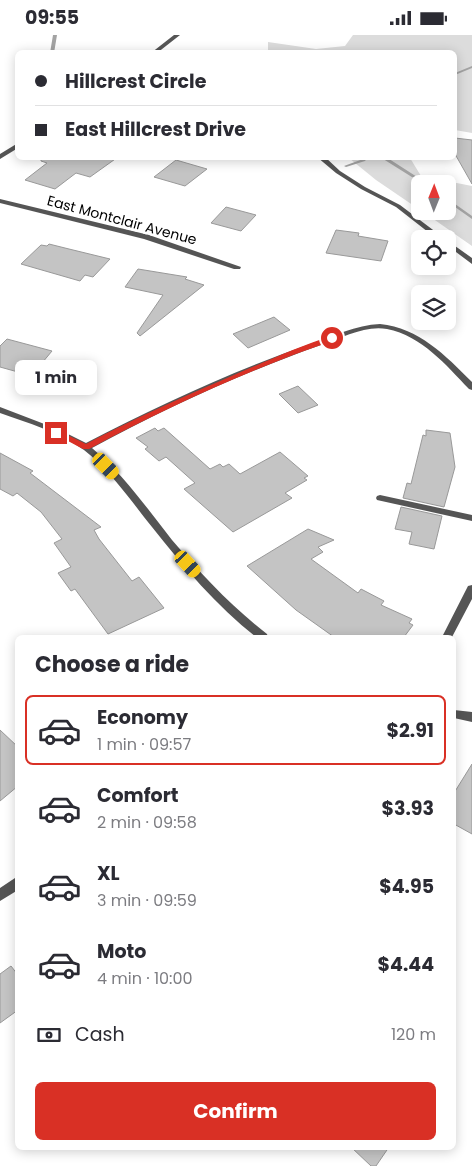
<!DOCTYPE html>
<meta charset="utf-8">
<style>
:root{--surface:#fff;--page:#f2f2f3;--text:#2b2b33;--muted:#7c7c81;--line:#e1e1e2;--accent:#d93025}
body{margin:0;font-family:Poppins,sans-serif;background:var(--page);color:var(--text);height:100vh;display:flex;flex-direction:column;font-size:19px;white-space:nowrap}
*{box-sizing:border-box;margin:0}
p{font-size:16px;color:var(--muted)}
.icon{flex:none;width:28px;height:28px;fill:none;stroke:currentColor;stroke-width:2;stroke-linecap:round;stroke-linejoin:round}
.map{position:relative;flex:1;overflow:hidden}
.drawer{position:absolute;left:15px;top:600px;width:441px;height:515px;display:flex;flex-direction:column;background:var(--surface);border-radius:8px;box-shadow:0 2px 12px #0003}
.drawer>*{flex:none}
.guide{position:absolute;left:15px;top:15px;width:442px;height:110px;border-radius:8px;box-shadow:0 2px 12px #0003;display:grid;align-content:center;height:110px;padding:0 20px;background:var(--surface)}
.needle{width:32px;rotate:1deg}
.controls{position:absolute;left:411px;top:140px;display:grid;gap:10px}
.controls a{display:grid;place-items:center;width:45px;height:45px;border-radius:8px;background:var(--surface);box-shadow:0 2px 12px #0003;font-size:25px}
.end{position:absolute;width:22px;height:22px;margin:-11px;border:6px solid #d93025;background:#fff;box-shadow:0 0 0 2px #fff}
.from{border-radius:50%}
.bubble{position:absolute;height:35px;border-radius:8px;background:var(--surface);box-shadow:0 2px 12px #0003;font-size:16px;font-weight:700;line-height:35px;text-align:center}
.car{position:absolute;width:15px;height:30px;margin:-15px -8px;border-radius:6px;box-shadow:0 0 4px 1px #0007;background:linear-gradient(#f5c518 24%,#345 0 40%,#f5c518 0 76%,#345 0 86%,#f5c518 0)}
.guide b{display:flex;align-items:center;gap:18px;height:48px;font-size:19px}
.guide b+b{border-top:1px solid var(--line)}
.guide i{width:12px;height:12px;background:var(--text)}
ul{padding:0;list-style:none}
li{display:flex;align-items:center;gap:15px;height:70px;margin:0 10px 8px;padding:0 10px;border:2px solid transparent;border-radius:8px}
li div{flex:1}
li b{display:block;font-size:19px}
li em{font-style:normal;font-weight:700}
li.active{border-color:var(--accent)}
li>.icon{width:45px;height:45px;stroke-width:1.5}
h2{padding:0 20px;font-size:22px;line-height:60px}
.pay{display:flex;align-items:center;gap:12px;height:55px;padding:0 20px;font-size:19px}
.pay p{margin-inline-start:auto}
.action{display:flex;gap:10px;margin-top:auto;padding:10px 20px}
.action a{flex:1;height:58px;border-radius:8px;background:var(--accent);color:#fff;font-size:20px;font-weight:700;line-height:58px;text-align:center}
.status{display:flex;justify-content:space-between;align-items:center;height:35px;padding:0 25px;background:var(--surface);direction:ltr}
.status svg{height:14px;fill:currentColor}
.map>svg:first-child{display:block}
.green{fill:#dcdcdc}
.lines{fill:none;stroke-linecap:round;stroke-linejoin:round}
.stream{fill:#a3a3a3;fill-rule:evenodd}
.building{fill:#c4c4c4;stroke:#999}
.lane{fill:#555;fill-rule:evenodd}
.street{fill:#555;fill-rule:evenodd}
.route{fill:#d93025}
.labels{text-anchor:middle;stroke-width:5;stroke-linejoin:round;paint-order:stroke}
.far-street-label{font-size:14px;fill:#000;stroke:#fff}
</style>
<div class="status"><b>09:55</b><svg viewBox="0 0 49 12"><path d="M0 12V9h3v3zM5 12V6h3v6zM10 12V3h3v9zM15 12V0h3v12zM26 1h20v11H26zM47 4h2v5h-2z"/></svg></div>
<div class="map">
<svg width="472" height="1131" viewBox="0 0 472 1131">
<rect width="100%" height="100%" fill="#fff"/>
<path class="green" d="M353,0H472V98L455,95V18L268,17V7L316,14L345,11Z
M349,123H410L421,141L472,151V211L422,176H448V149H420V175L376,145Z"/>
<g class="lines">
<path class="stream" d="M53,0H57L54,18H50Z
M472,31V33L455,40V38Z
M364,122H368L365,126L346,132L344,131L363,124Z
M380,122H386L428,149H423Z
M448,164L472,181V184L448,167Z"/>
</g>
<path class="building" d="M455,103L472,105V149L455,119Z
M41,122H118L90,142L76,138L55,154L25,145L47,128L41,126Z
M176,125L207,134L185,151L154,142Z
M226,172L256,180L241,196L211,188Z
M336,195L359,198L358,201L388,206L381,226L326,218Z
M49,209L69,214L110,224L93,242L85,240L80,246L21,229L41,210L47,211Z
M138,234L187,242L185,244L204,250L140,301L137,298L163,260L125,252Z
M274,282L290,295L248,313L233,299Z
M7,304L52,316L37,334L24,330L18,337L0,332V311Z
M298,351L318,370L298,378L279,359Z
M155,393L158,396L164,393L210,434L220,429L223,432L229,429L240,439L280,417L308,441L304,443L307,445L285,458L292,463L233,497L184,454L195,448L166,422L159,426L145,414L148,412L136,403Z
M426,395L450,398L455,432L444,472L403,463L407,448L411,449L423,400L426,401Z
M0,418L33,436L30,438L101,492L94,495L99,504L132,546L139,542L164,573L108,599L75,554L71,556L58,538L71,532L54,508L62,504L41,477L17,458L13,461L0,454Z
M401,472L442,481L434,514L409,509L412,497L395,494Z
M308,494L334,505L318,512L323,517L311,524L358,558L361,554L384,566L381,570L412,584L409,588L413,590L404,602H334L296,575L247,531Z
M0,695L18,712V751L0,766Z
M472,729V799L454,789V758Z
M11,931L18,940V975L0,988V939Z
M351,1112H389L376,1131H371Z"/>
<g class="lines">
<path class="lane" d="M380,460L472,480V486L377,465L376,463L377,461Z"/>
<path class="street" d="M174,0H180L157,18H151Z
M18,108V113L0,124V119Z
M317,122H325L340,136L365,152L400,170L445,204H437L396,172L361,154L336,138Z
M0,164L149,200L241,232L240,234H234L144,204L0,168Z
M448,206L472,223V229L448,211Z
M380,289C419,293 445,320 472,347V355L469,354C446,330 422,301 387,294C365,290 342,303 321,310C242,338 166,373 92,413C123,439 147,473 172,505C201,539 231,571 267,599L268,602H256C216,571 184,532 152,492C131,466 110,435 84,415C59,397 28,388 0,378V372L60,395L86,408C159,370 233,336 310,309C333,301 356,290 380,289Z
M472,550V564L452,602H442L468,551Z
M454,675L472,677V687L454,683Z
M18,841V855L0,866V853Z"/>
</g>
<path class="route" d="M332,301L336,303L335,305C250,334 167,372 89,414H83L53,398L59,396L86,409C137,382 190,359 243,336C272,324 302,310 332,301Z"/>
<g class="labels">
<g class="far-street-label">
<text transform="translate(122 185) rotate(15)" y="5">East Montclair Avenue</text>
</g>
</g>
</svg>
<div class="controls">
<a><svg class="needle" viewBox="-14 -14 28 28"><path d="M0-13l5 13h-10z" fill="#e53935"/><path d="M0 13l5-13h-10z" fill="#7c7c81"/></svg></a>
<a><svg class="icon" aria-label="locate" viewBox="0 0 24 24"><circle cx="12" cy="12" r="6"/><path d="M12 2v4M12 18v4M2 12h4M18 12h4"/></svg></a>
<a><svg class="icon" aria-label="layers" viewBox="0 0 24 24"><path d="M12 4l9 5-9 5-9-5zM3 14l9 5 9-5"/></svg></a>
</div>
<i class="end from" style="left:332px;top:303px"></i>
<i class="end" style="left:56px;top:398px"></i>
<div class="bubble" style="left:15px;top:325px;width:82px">1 min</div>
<i class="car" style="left:106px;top:431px;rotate:135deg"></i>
<i class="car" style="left:188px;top:529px;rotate:137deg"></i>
<div class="guide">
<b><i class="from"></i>Hillcrest Circle</b>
<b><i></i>East Hillcrest Drive</b>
</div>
<section class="drawer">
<h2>Choose a ride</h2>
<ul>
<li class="active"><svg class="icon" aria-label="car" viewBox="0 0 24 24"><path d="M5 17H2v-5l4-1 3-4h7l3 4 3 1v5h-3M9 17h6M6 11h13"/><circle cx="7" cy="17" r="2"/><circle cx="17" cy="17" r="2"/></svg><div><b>Economy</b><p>1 min · 09:57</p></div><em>$2.91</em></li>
<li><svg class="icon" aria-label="car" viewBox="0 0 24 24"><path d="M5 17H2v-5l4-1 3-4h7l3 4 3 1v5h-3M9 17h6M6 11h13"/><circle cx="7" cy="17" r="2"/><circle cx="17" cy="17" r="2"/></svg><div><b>Comfort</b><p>2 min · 09:58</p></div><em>$3.93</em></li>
<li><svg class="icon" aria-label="car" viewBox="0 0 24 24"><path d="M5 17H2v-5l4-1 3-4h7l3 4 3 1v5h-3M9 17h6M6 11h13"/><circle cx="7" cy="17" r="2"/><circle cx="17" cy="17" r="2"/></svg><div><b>XL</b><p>3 min · 09:59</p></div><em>$4.95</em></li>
<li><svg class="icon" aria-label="car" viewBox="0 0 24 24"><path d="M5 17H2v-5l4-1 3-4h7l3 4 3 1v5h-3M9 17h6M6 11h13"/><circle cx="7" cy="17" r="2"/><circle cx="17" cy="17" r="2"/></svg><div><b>Moto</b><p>4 min · 10:00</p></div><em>$4.44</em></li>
</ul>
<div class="pay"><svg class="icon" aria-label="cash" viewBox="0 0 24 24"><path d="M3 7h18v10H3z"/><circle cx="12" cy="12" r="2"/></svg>Cash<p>120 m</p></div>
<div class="action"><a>Confirm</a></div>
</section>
</div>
